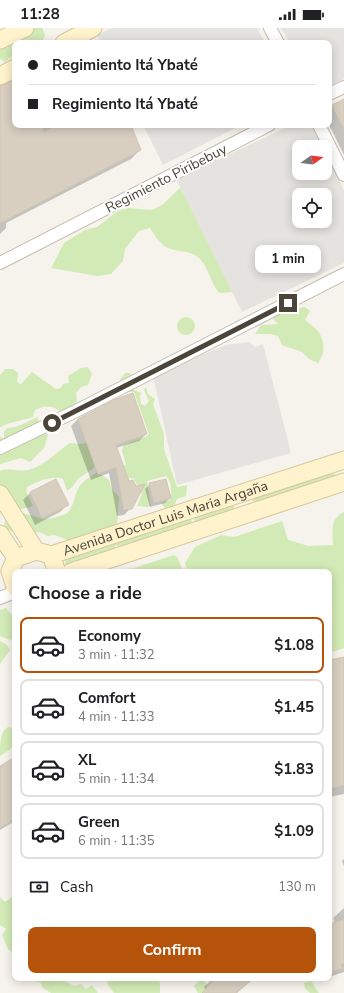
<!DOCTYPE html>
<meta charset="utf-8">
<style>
:root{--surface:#fff;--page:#f2f2f2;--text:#202124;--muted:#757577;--line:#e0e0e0;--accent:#b45309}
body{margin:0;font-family:"Nunito Sans",sans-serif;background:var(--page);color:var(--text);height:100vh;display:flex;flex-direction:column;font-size:15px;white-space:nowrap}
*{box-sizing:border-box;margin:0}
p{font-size:13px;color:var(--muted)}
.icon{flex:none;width:22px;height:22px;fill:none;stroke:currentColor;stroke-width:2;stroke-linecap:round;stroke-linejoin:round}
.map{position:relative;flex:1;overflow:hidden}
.side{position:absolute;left:12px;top:541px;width:320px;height:412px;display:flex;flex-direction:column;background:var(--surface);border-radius:8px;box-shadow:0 2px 10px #0003}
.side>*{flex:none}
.hud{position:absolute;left:12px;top:12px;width:320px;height:88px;border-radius:8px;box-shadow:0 2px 10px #0003;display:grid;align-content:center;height:88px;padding:0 16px;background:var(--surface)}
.needle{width:26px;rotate:76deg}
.buttons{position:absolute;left:292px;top:112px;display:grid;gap:8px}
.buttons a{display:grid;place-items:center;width:40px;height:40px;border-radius:8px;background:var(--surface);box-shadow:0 2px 10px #0003;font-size:20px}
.end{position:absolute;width:18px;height:18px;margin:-9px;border:5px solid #4b4439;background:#fff;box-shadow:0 0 0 2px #fff}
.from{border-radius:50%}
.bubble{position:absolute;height:28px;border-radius:8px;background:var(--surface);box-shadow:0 2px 10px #0003;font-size:13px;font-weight:700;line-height:28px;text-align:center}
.hud b{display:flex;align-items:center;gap:14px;height:38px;font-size:15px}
.hud b+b{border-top:1px solid var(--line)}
.hud i{width:10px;height:10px;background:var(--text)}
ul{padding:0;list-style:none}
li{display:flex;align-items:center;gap:12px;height:56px;margin:0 8px 6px;padding:0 8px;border:2px solid var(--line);border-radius:8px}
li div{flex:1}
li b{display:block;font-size:15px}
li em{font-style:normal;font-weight:700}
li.selected{border-color:var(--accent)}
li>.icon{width:36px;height:36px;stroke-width:1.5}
h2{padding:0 16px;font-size:18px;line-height:48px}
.pay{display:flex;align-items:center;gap:10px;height:44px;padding:0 16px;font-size:15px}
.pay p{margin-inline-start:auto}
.cta{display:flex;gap:8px;margin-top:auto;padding:8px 16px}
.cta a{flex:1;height:46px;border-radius:8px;background:var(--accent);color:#fff;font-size:16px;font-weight:700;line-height:46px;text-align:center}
.status{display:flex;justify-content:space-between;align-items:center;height:28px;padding:0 20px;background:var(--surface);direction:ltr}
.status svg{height:11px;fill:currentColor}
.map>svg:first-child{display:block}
.green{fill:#d2eab5}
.parking{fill:#e5e3e0;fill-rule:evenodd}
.shadow{fill:#0003}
.building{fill:#d8cfc1;stroke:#d3c7b4}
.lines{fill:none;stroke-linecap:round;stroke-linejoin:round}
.street-casing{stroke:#c2bbae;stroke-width:14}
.secondary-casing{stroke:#d6c79b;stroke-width:19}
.street{stroke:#fff;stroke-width:12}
.secondary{stroke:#fff3cd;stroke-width:17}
.route{stroke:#4b4439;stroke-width:5}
.labels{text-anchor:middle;stroke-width:4;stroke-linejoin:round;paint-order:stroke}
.street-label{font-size:14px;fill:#4b4439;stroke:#fff}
</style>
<div class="status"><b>11:28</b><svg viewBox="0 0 49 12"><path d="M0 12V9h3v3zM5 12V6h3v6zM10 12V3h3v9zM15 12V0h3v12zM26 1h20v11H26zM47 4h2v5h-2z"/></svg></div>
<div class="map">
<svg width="344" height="965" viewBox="0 0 344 965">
<rect width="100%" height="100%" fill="#f6f3ec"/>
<path class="green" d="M9,0H42L45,7L42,14L15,15V26L5,34L0,31V6Z
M180,160L238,250L232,264L219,265C211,255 209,242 201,232C192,221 177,225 166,219C159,215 154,206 150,200L139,203L125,221L123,233L111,246L98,248L51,240L64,215L85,202L97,199L118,183L128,180L152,182L162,177Z
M305,279L310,283L305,292C308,295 312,297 315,300C325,309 326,325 318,335L309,331L302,324L282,317L278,308L271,306H255L261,297L278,296L273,291C280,282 294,281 305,279Z
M177 298a9 9 0 1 1 18 0a9 9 0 1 1-18 0Z
M88,339L92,346L88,357L81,359L76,365L77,373L73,379L61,384C52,377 45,377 35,382L33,389C25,392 5,395 0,400V347L5,341H13L18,345L17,354L21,356L32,344L56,361L61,360L63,356L69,355L68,348L81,340Z
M125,345H130L133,349L132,361L141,365L140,369L141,376L145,378L149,373L144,362L146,359L148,366L155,371L153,376L164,406V421L177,459L187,457L186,468L177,471L174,479L165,480L161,475L170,472C173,465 171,453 166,448L147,453L151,478L147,479L137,478L142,466L133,450L122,451L117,448V444L126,436L122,423L123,418L149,407L134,364H130L120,352Z
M38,389C38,396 42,403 48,407L44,420L30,434L21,430L0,436V409L4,411V404L7,400L16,399Z
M70,415L80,416L87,415L98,432L93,441L79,450L72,459L67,463L63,451C53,447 36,454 27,459L26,463L33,478C22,482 12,482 0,480V443C9,439 19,444 28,442C45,438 56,424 70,415Z
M97,444L109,452L112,461L119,469L117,498L89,508L68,512L54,507L48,508L39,504L21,507L4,500C5,472 31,490 46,491C50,491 59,488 64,487C75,483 74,462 82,455C86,451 92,448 97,444Z
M315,446H335V449L308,467L293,461L263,478L252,472L260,461Z
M227,473L235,479L226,489L194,495L196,483Z
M344,484V620L329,625V544H188L185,535L195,519L221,507L234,509L282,493L288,512L309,518L333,517C333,503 329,491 344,484Z
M186,486L192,493L187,501L159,509L152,507L150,514L143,511L138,517L131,514L121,519L115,517L116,522L66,538L65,532L70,528Z
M174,527L178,530L183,544H122Z
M6,580L15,591V611L13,613L0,608V582Z
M0,613L7,617L10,622L0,636Z
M9,699L15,701V718L0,728C0,719 0,701 9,699Z
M13,868L15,869V926L8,921L2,907L6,901L0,897V869L5,874Z
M31,950H59L74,958L81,956L86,961L92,957L98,965H51L43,960L40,954H36Z
M107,950H157L160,955V965H114L108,957Z
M201,951L207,956L208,961L202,965H198L194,958Z
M311,953L319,965H310L305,960L304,955Z"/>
<path class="parking" d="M111,0H257L265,15H101L97,7Z
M281,0H344V51L329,58V15H290Z
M143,97H241L163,137Z
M292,97H312L323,119H299V145H325V123L344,162V235L242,284L176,151ZM299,167H325V193H299Z
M249,314L255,319L263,316L291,425L177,457L153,347L226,317Z"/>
<path class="shadow" d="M13,53L15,59V97H130L140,122L131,131L6,195V200L0,206V58H5Z
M344,72V127L329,97V81Z
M78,391L146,406L139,413L116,420L131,480L124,487L117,488L109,445L91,452L71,398Z
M56,452L67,477L60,484L35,497L23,472L30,465Z
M150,456L170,470L165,475L150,479L145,461Z
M344,630V766L329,769V633Z
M15,730V793L0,802V739Z
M344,831V838L342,833Z
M344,880V944L329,949V897L335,895L333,890Z
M213,950H254L237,965H203L206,962L204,959Z
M313,950H325L313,953Z"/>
<path class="building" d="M14,52L15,97H41L44,104L57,97H131L141,122L0,195V58Z
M344,71V101L332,77Z
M133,365L147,406L116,417L129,453L133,452L136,458L145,456L132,481L124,482L116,439L98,446L78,391L116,371Z
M56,451L69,477L42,490L30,464Z
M166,451L171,470L154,475L149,455Z
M344,629V757L329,761V632Z
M15,729V791L0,800V738Z
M344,892V935L341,936L342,941L329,944V896Z
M216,950H254L236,965H202Z"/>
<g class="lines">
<defs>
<path id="street" d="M270,0L278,15
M329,66L344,59
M319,97L344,147
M0,235L269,97
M0,420L80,381L344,246
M0,570L15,564"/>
<g id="secondary">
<path d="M0,12L25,0"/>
<path d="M64,15L93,0"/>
<path d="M0,48L15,40"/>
<path d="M0,466L36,523"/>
<path d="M0,506L16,530"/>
<path d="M51,527L57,544"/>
<path d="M71,544L344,454"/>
<path id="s1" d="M15,559L10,543L16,530L36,523L51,527L344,432"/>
</g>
</defs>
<use href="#street" class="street-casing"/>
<use href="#secondary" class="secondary-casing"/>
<use href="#street" class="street"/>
<use href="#secondary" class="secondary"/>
</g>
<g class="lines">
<path class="route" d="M52,395L288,275"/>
</g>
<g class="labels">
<g class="street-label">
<text transform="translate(166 150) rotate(-27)" y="5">Regimiento Piribebuy</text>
<text dy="5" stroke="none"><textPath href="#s1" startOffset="188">Avenida Doctor Luis Maria Argaña</textPath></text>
</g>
</g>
</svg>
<div class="buttons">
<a><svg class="needle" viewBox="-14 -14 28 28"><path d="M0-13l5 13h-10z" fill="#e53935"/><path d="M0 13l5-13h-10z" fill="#757577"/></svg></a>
<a><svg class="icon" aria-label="locate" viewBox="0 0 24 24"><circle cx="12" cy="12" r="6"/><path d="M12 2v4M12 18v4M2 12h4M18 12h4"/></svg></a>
</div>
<i class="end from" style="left:52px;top:395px"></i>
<i class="end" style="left:288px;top:275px"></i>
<div class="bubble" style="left:255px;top:217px;width:66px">1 min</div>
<div class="hud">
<b><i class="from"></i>Regimiento Itá Ybaté</b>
<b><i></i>Regimiento Itá Ybaté</b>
</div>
<section class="side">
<h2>Choose a ride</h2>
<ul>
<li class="selected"><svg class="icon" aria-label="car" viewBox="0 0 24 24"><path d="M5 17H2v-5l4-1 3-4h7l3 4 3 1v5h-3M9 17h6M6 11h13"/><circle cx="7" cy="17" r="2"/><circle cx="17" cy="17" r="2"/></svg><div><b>Economy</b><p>3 min · 11:32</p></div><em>$1.08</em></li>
<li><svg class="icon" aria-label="car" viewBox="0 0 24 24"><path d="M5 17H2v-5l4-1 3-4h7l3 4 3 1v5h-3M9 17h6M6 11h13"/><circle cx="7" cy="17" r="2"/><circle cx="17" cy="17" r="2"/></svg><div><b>Comfort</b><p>4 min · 11:33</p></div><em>$1.45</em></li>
<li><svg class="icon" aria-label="car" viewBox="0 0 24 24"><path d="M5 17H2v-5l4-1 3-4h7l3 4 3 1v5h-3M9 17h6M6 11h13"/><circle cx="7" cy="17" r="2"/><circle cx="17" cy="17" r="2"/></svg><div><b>XL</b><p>5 min · 11:34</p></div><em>$1.83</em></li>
<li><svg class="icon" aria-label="car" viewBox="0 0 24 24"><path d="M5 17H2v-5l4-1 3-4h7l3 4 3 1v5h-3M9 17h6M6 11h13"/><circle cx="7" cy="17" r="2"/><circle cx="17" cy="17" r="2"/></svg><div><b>Green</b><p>6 min · 11:35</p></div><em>$1.09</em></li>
</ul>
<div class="pay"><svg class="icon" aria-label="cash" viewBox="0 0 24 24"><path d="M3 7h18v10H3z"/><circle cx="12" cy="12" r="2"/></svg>Cash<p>130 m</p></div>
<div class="cta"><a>Confirm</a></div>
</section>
</div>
